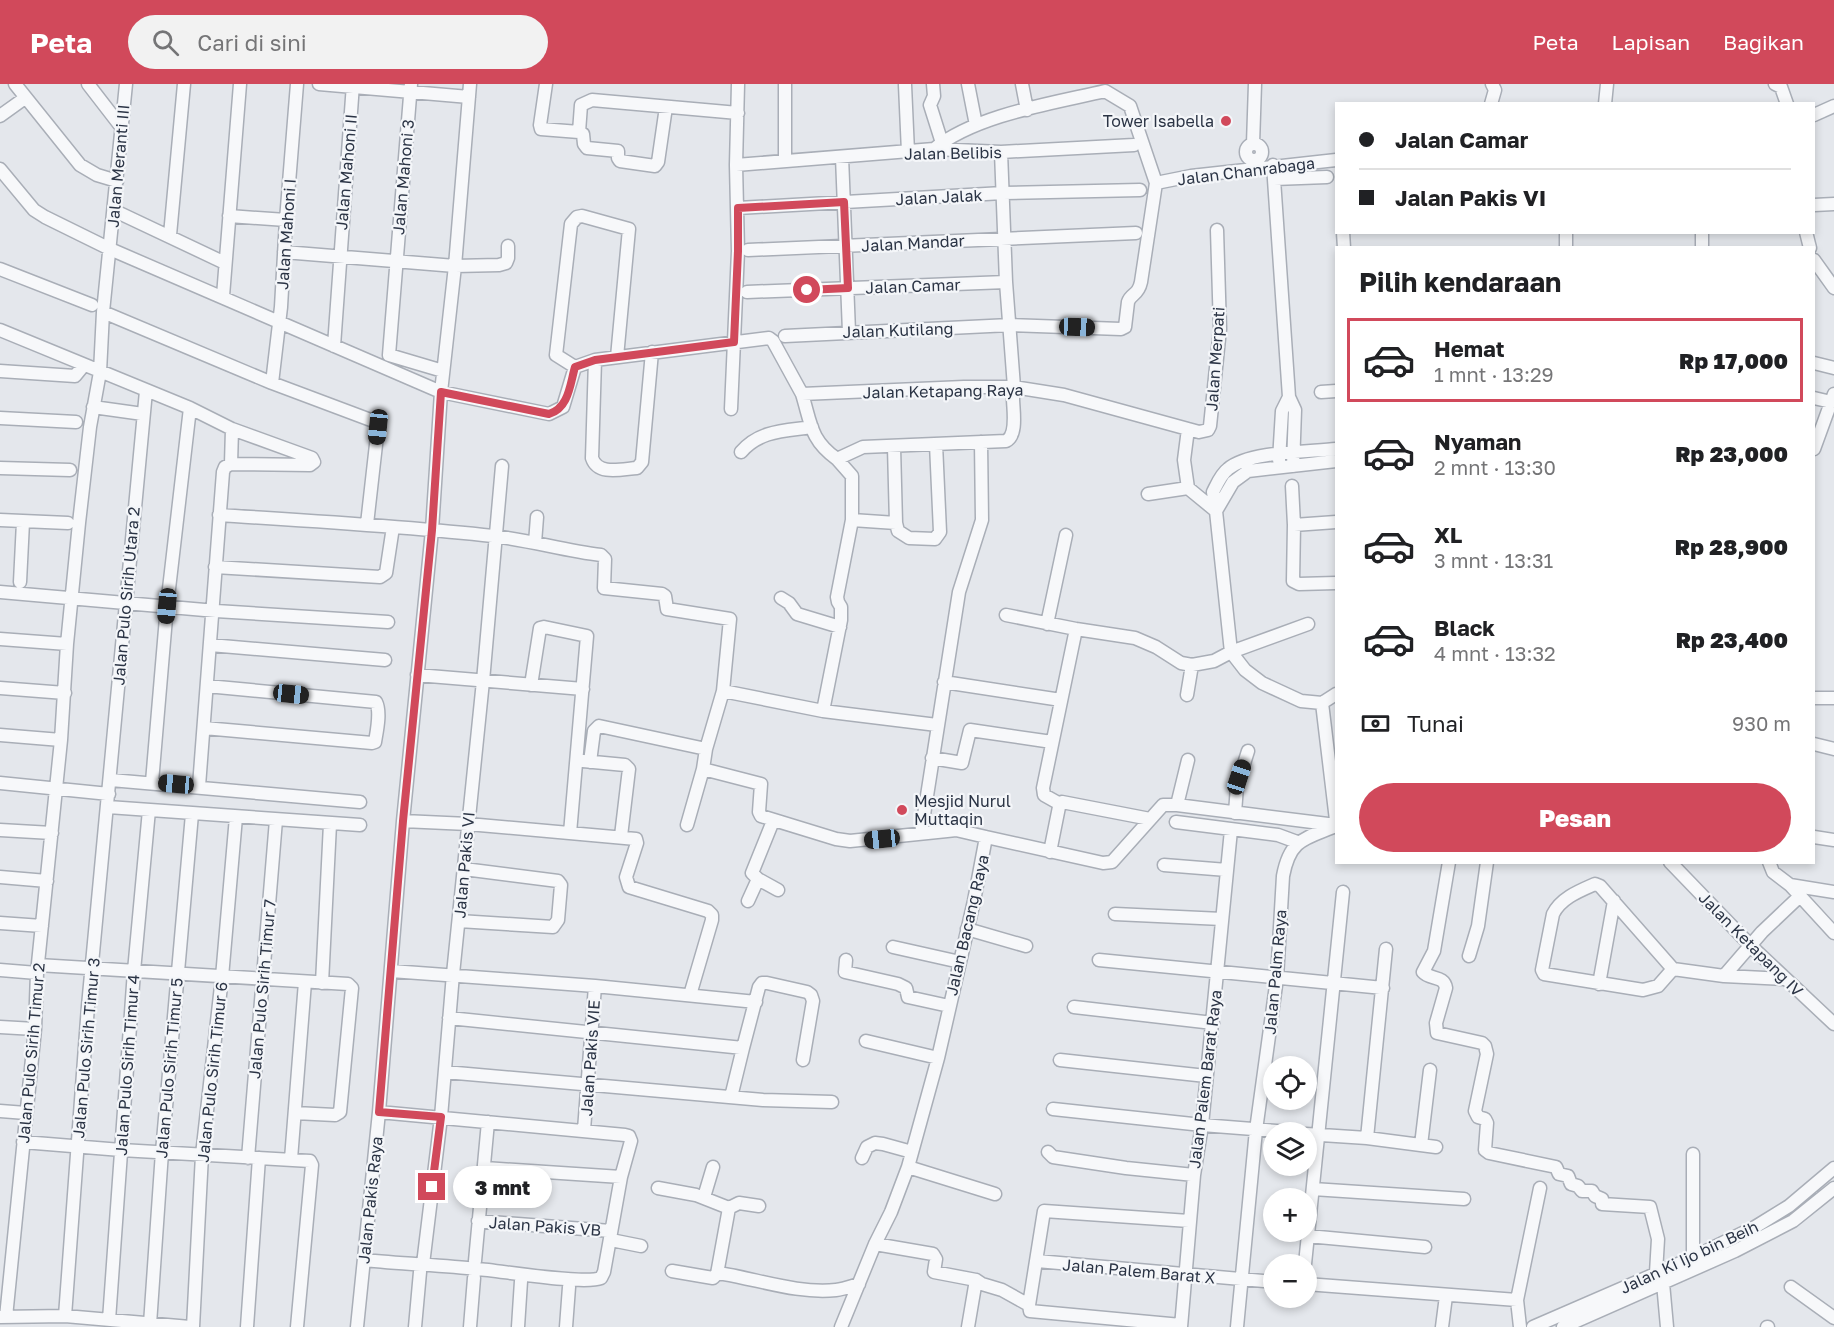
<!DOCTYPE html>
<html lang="id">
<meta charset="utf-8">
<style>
:root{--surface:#fff;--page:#f2f2f2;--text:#202124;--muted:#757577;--line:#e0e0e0;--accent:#d1495b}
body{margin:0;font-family:"Golos Text",sans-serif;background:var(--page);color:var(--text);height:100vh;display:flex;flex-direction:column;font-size:22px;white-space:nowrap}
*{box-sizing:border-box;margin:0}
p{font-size:20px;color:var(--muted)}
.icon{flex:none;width:33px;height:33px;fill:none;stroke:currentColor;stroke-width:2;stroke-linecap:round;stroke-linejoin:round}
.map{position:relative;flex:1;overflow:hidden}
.side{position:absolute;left:1335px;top:162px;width:480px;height:618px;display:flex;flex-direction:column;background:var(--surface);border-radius:0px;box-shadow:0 3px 9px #0003}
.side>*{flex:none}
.guide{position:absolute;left:1335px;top:18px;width:480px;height:132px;border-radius:0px;box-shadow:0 3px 9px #0003;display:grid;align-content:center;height:132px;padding:0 24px;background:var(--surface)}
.controls{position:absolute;left:1263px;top:972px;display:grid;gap:12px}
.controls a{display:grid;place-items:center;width:54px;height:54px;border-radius:50%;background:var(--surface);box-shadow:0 3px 9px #0003;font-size:30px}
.end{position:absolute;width:27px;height:27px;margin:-14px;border:8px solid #d1495b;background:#fff;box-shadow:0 0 0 3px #fff}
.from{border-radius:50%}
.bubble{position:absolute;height:42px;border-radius:21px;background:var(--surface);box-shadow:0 3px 9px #0003;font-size:20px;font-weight:800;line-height:42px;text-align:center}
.car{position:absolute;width:18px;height:36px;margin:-18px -9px;border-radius:8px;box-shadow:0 0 4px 2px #0007;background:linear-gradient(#222 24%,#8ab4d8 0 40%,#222 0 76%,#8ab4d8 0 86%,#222 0)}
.guide b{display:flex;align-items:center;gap:21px;height:57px;font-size:22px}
.guide b+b{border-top:2px solid var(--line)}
.guide i{width:15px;height:15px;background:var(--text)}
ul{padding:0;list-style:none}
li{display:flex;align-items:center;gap:18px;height:84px;margin:0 12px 9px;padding:0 12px;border:3px solid transparent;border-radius:0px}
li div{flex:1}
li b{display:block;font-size:22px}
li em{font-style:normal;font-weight:800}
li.on{border-color:var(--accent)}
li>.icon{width:54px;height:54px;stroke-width:1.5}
h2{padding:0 24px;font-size:27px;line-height:72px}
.pay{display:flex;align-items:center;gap:15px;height:66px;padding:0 24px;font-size:22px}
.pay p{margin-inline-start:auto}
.action{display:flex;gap:12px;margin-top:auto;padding:12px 24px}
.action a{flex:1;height:69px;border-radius:36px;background:var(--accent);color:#fff;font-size:24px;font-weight:800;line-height:69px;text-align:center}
header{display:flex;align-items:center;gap:36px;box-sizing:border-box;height:84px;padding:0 30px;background:var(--accent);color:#fff}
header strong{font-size:28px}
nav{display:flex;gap:33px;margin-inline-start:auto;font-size:21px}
.search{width:420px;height:54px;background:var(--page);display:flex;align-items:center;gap:15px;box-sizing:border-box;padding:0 21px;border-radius:33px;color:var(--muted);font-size:22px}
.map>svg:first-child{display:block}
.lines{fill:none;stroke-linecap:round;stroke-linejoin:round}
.minor-casing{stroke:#a9aeb7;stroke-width:15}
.minor{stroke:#f7f8fa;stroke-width:12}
.route{stroke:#d1495b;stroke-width:8}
.poi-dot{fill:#d1495b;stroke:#f4f6f9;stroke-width:2}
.labels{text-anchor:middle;stroke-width:4.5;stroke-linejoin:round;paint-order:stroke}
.poi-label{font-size:16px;fill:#2b3445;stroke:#f4f6f9;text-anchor:end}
.street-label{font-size:16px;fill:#2b3445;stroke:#f4f6f9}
</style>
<header>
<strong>Peta</strong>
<div class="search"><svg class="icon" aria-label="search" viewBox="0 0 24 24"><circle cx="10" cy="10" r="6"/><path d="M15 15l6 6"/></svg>Cari di sini</div>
<nav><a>Peta</a><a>Lapisan</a><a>Bagikan</a></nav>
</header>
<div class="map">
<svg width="1834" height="1243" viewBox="0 0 1834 1243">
<rect width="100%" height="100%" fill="#e4e7ec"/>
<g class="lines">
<defs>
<path id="minor" d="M15,0L80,81L97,91L117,97
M88,0L122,44
M319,0L469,13
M411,0L389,271L443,287
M546,0L540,41L541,45L579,48
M933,0L934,12L930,21L942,59
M968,0L976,41
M1022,0L1027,26
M1775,0L1781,3L1787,20
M905,1L908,68
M1491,20L1495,6L1492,0
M1605,20L1607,0
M666,23L658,78L655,82L620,77L618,74V67L587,64L584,60L583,50L579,48L581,21L592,16L738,29
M1814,31L1834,22
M0,32L25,14
M1246 68a8 8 0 1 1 16 0a8 8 0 1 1-16 0Z
M1253,60L1255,0
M1001,68L1006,198L1014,303
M842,73L849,248
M785,77V0
M736,81L934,65L1001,68L1134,61
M1273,81L1289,313L1295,326L1293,382
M0,85L34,126L45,133L110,165L441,308L549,330L563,323L575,283
M1274,95L1327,93
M1156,99L1191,92L1336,76
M1814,121L1834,120
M738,124L1003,109L1140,106
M115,127L225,179
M229,132L286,136
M1343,148L1344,164
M1566,148V164
M1806,148L1810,164
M170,151L184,0
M1702,164V148
M748,166L1136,149
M284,168L455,182L499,181L506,179L508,174V162
M1814,176L1834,204
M0,185L92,221
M747,208L1006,198
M223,212L240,0
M103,228L272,299L376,338L378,343L367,440
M0,246L190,324L232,345L312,374L314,378L310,381L231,380
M785,252L1010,241L1121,245L1125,243L1128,218C1131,209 1138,212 1141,198L1156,99L1130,22L1105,7C1054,19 975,31 934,65
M334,262L353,0
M652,268L642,378L637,384C622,385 598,392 592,374L595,276L769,254L773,257L802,310L964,303H1014L1064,311L1188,345L1184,376L1188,404L1216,427
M595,276L575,283L556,271L571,140L577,133L582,132L629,145L617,273
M1814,279L1834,284
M0,287L75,292L84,281
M272,299L281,223L286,136L297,0
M1321,308L1336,307
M802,310C811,339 810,356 837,375L863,363L1006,357C1018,351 1013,326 1013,314
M1814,314L1831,318
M93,323L143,330
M731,325L738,167L736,81L738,0
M0,334L76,338
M1188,345L1199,348L1208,346L1210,342L1220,245L1217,146
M894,363L896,439L898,447L909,454L935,455L940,448L936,360
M1336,365C1308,368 1249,367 1228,385C1221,390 1217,400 1213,408L1216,427L1231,568L1245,586L1262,599L1301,617L1322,619L1336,610
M1814,365L1834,310
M741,368C760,346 785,347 812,343
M1279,376L1282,327L1289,313
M0,384L70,386
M1292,402L1294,441L1293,497L1299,500L1336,499
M1148,410L1188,404
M1216,427L1233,398L1248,387L1336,377
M219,431C311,437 402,442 493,452C530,456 565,467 601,471L605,475L604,504L662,510L665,512L667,525L730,535L723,607L706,665L703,685L687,741
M0,436L68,439
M852,436L896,439
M1294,441L1336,438
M535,459L537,433
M215,483L380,493L386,489L393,443
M20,498L23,438
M0,508L216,527L388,538
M781,514L789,519L797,530L840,543
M1006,531L1076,545L1135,554L1156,563L1181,579L1192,581L1214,577L1231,568L1308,540
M1047,540L1066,451
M0,555L67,560
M210,561L385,576
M417,591L583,605
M944,598L1061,616
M531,601L540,544L544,543L587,552L570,749
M0,604L65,609
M723,607L823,627L937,641
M1187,611L1192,581
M1814,614H1834
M1322,619L1336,736
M823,627L841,536V523L838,518L837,513L852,436V392L837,375
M204,644L372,659L375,658C377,646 381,628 376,618L207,602
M0,651L61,656
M1814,660L1834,665
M932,674L962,679L970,646L1052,658
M583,677L625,681L629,685L621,752
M590,678L594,647L599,642L706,665
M703,685L761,700L759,728L761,732L836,755L850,757L947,747L956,746L986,753
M111,696L360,718
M152,698L167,522L190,324
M0,699L109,710
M199,702L223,388L225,383L231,380L232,345
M1060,720L1044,711L1043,704L1076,545
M1177,721L1188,676
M108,723L360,741
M1235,729L1237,702L1248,667
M403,737L468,740L636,755L637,759L626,793L629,803L708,827L712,831V836L690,911
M773,737L752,789L758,795L778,806
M1176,738L1278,751L1297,758
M0,746L52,749
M921,750L959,508L982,436L981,358
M1814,753L1834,756
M1050,768L1059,723L1062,718L1150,735
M1449,778L1434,867L1423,888C1430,896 1444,891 1446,904L1436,939L1437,949L1482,959L1485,962L1487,970L1475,1027L1478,1033L1485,1035L1487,1039L1485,1066L1489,1069L1556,1083L1559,1090L1568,1092L1571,1100L1578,1102L1582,1107H1592L1595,1112L1602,1115V1120L1650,1123L1658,1155L1656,1189
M1670,778L1751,862L1834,940
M1769,778L1773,788L1790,801L1834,849
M1164,781L1227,786
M0,793L47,797
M1790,801L1834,808
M748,817L758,795
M1115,830L1222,835
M459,837L553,843L558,836L561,801L558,797L464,785
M0,839L42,842
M967,845L1026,862
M893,863L960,878
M1469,872L1478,842L1487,778
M846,876L845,888L898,900L906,904L908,913L949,922
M1099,876L1383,904
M38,881L348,900L352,904L340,1028L335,1031L295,1029
M1673,885L1600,802L1595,800C1579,807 1561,814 1553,830L1542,886L1544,890L1643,906L1658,902L1673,885L1724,892L1762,848L1800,812
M0,886L37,889
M391,887L595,902L756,918
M1724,892L1785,895
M322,899L330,740
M1599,900L1614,817
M1074,923L1213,939
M449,934L743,964L731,1013
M0,943L35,945
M866,957L938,974
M743,964L759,903L762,899H767L807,908L811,911L813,917L803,976
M1060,976L1206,992
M445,988L763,1016L832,1018
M1053,1025L1202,1041L1290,1048
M0,1027L26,1029
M584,1046L595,902
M1306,1050L1367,1054L1436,1063
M1367,1054L1386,865
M23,1058L121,1066L310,1077L312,1081L297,1243
M1421,1061L1430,986
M1048,1068L1053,1073L1126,1084L1194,1091
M248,1074L276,736
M862,1074L867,1063L875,1059L883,1060L912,1068
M291,1075L305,898
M908,1083L995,1110
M485,1084L621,1093
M658,1104L696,1111L729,1124L717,1190
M1313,1105L1464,1115
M704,1113L713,1083
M729,1124L739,1119L759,1122
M478,1137L611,1147
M1308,1152L1425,1163
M611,1156L641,1162
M875,1160L933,1170L936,1175L934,1188L976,1196L982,1200L1002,1206L1029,1221
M364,1176C402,1180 440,1181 478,1185C502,1187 584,1201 601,1194L604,1188L621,1093L631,1057L629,1052L625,1051L379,1028
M475,1177L488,1038
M1037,1177L1274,1198
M1693,1178V1070
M423,1180L441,1033L453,890L483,597L502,382
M1305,1180L1343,808
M672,1187L713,1194L717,1190H724C760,1196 799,1210 836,1206C844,1205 852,1202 859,1200
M1663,1199L1667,1243
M1306,1200L1517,1216
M1791,1203L1834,1234
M65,1232L88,922L146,307
M0,1233L65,1232L190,1243
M6,1233L35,945L37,889L61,656L67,560L79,439L90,343L100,288L103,228L126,0
M109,1236L134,887L149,726
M150,1240L162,1068L192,730
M1181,1241L1030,1227L1029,1221L1044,1127L1189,1137
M193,1243L202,1071L222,893L236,733
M247,1243L259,1074
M357,1243L379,1028L403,737L432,446L441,308L455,182L470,0
M415,1243L420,1188
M470,1243L474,1194
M518,1243L521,1197
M566,1243L569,1203
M841,1243L875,1160L891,1128L908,1083L938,974L974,817L986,753L1103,779L1112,778L1163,721H1177L1336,741
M968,1243L976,1196
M1181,1243L1194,1091L1202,1041L1231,746
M1237,1243L1256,1046L1277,894L1283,792C1290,755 1304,755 1336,742
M1442,1243L1446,1212
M1520,1243L1517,1216L1540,1104
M1533,1243L1692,1174L1755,1143L1789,1122L1834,1084
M1563,1243L1735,1167L1793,1137L1834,1104
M1767,1243H1768"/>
</defs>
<use href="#minor" class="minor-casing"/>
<use href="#minor" class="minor"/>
</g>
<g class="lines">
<path class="route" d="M432,1103L441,1033L379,1028L403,737L432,446L441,308L549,330C569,324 570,300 575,283L595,276L734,258L738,167V124L844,118L848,204L807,206"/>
</g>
<g class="poi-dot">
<circle cx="1226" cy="37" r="6"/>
<circle cx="902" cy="726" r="6"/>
</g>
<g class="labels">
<g class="poi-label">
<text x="1214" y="43">Tower Isabella</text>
<text x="914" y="723" text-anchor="start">Mesjid Nurul<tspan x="914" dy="18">Muttaqin</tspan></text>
</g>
<g class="street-label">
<text transform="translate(953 69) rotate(-1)" y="6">Jalan Belibis</text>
<text transform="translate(118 82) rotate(-85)" y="6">Jalan Meranti III</text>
<text transform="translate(1246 87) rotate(-7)" y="6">Jalan Chanrabaga</text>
<text transform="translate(346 88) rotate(-85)" y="6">Jalan Mahoni II</text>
<text transform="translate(403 93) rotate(-85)" y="6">Jalan Mahoni 3</text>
<text transform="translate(939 113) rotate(-3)" y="6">Jalan Jalak</text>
<text transform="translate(286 150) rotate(-86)" y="6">Jalan Mahoni I</text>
<text transform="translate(913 159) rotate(-3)" y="6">Jalan Mandar</text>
<text transform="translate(913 202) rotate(-2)" y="6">Jalan Camar</text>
<text transform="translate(898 246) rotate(-2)" y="6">Jalan Kutilang</text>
<text transform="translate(1215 275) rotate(-86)" y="6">Jalan Merpati</text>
<text transform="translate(943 307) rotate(-1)" y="6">Jalan Ketapang Raya</text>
<text transform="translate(126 512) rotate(-85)" y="6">Jalan Pulo Sirih Utara 2</text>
<text transform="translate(464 781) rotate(-85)" y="6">Jalan Pakis VI</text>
<text transform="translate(967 841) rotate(-77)" y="6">Jalan Bacang Raya</text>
<text transform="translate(1751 860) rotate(45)" y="6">Jalan Ketapang IV</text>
<text transform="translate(1275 888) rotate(-85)" y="6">Jalan Palm Raya</text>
<text transform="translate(262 905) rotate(-85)" y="6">Jalan Pulo Sirih Timur 7</text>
<text transform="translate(86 964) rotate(-85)" y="6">Jalan Pulo Sirih Timur 3</text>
<text transform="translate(31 969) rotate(-85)" y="6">Jalan Pulo Sirih Timur 2</text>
<text transform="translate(590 974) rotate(-86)" y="6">Jalan Pakis VIE</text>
<text transform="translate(127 981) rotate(-86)" y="6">Jalan Pulo Sirih Timur 4</text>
<text transform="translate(169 984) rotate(-85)" y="6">Jalan Pulo Sirih Timur 5</text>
<text transform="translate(212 988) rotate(-84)" y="6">Jalan Pulo Sirih Timur 6</text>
<text transform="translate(1205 995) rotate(-83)" y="6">Jalan Palem Barat Raya</text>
<text transform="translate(370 1116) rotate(-84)" y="6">Jalan Pakis Raya</text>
<text transform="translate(545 1142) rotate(4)" y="6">Jalan Pakis VB</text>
<text transform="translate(1689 1173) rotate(-25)" y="6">Jalan Ki Ijo bin Beih</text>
<text transform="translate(1139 1187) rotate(5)" y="6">Jalan Palem Barat X</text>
</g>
</g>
</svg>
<div class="controls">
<a><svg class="icon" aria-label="locate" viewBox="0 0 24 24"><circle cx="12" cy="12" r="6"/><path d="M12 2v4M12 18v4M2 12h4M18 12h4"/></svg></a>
<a><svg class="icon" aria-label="layers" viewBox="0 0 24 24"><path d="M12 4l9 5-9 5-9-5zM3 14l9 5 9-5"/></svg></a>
<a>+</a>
<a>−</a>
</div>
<i class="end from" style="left:807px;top:206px"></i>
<i class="end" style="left:432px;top:1103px"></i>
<div class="bubble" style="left:453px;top:1082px;width:99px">3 mnt</div>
<i class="car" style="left:1077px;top:243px;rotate:92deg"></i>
<i class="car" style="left:378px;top:343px;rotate:186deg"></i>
<i class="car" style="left:167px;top:522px;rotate:185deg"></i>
<i class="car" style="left:291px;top:610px;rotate:96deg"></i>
<i class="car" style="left:1239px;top:693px;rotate:18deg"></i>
<i class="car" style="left:176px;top:700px;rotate:275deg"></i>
<i class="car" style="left:882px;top:755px;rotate:264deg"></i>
<div class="guide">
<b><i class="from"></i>Jalan Camar</b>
<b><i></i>Jalan Pakis VI</b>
</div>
<section class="side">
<h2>Pilih kendaraan</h2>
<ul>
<li class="on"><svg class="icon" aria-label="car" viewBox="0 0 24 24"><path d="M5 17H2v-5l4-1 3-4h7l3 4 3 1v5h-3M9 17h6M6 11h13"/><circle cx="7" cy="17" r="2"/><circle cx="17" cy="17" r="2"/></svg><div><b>Hemat</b><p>1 mnt · 13:29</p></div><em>Rp 17,000</em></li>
<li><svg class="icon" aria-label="car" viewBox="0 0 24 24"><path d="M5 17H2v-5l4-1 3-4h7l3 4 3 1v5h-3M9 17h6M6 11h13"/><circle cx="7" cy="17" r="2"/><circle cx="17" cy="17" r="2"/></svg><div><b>Nyaman</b><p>2 mnt · 13:30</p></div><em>Rp 23,000</em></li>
<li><svg class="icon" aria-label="car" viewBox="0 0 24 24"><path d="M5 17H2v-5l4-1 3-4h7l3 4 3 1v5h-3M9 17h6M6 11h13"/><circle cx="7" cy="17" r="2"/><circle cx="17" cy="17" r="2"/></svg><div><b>XL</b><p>3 mnt · 13:31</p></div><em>Rp 28,900</em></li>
<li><svg class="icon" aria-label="car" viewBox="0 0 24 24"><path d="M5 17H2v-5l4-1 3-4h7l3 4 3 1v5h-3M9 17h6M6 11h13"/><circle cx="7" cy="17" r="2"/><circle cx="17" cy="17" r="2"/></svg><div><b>Black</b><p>4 mnt · 13:32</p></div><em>Rp 23,400</em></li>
</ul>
<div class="pay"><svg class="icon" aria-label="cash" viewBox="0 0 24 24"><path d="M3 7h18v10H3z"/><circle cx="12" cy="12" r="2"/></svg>Tunai<p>930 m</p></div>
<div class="action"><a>Pesan</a></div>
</section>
</div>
